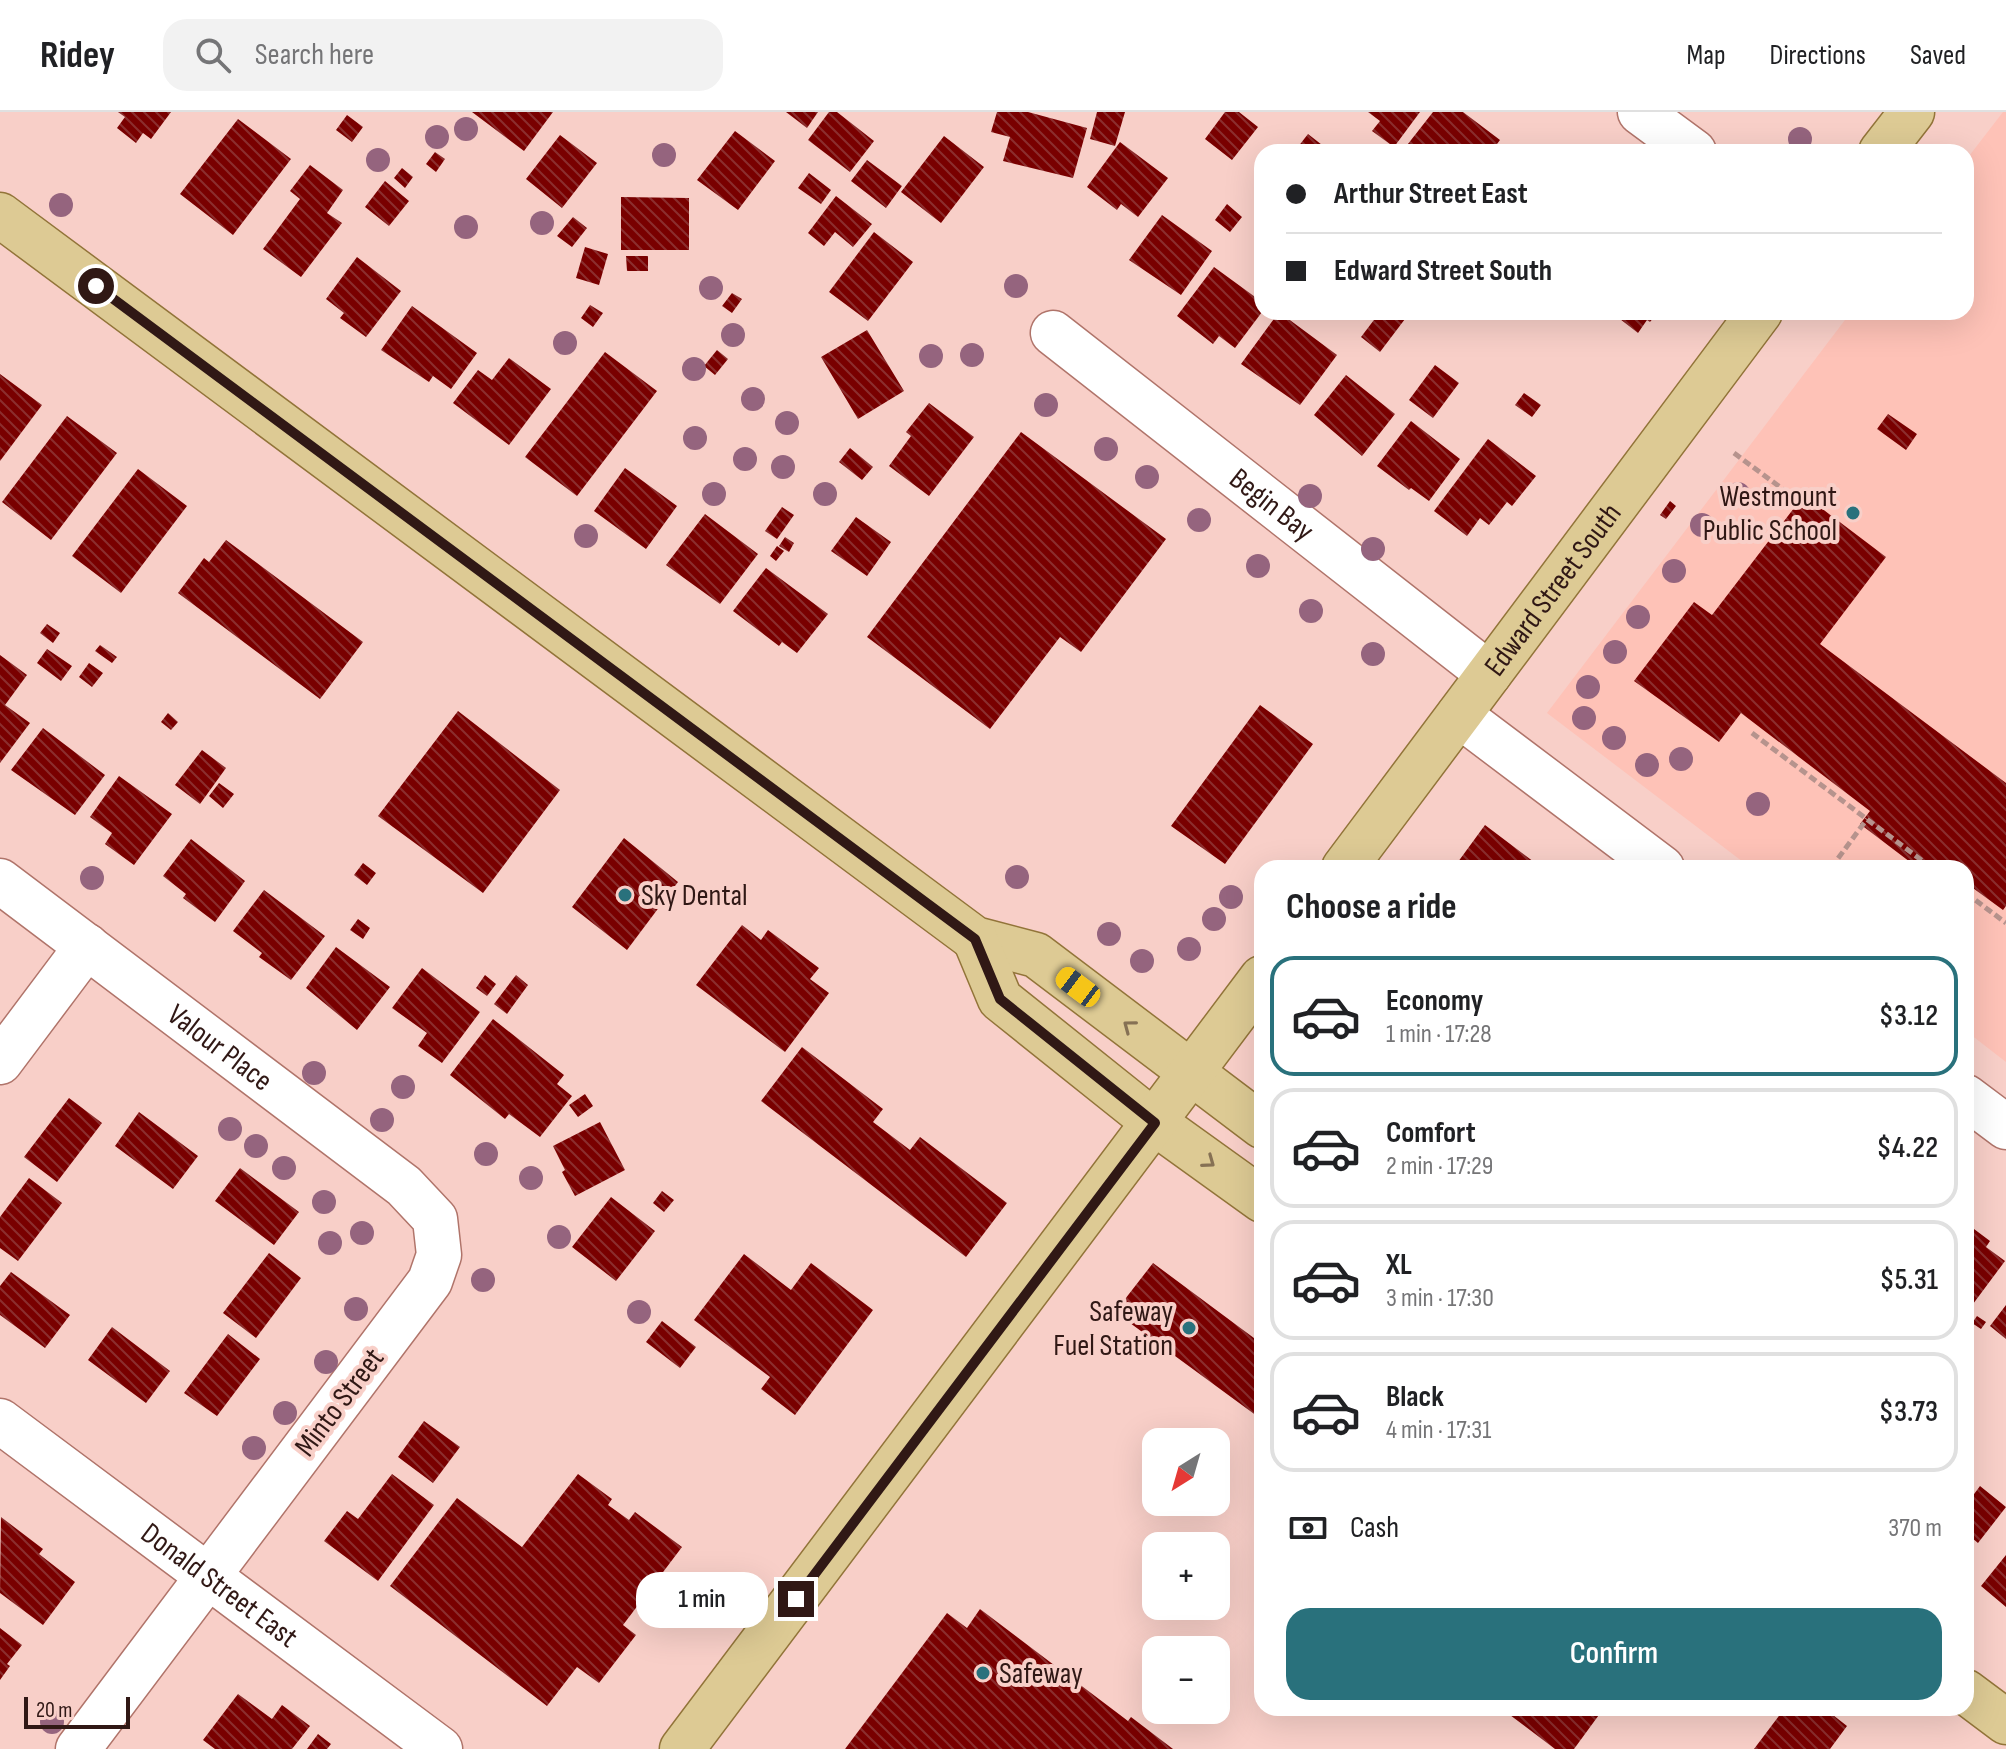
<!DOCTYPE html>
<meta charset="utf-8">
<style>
:root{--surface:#fff;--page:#f2f2f2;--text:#202124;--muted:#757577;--line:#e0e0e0;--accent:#29717c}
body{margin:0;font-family:"Sofia Sans Condensed",sans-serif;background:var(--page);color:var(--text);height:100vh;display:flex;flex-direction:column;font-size:30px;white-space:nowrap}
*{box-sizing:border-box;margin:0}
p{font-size:26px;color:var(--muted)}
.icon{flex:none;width:44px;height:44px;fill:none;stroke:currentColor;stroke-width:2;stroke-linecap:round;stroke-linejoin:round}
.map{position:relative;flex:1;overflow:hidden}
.panel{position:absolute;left:1254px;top:748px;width:720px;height:856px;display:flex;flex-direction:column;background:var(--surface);border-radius:24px;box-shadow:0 8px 32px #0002}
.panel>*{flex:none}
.hud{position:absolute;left:1254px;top:32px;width:720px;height:176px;border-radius:24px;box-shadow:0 8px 32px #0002;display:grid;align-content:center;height:176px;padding:0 32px;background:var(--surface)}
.needle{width:52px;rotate:217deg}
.fabs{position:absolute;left:1142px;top:1316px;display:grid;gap:16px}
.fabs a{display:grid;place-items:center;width:88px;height:88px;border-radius:16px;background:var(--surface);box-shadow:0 8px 32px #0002;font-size:40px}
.scale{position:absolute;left:24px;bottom:20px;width:106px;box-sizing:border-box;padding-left:8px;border:4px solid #301815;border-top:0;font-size:22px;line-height:28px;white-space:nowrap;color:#301815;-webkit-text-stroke:6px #f8cfc8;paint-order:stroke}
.end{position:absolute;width:36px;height:36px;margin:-18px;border:10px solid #301815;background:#fff;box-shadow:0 0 0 4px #fff}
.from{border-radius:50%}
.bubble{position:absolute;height:56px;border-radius:24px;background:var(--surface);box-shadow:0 8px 32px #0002;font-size:26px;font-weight:600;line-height:56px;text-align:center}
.car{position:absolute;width:24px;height:48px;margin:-24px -12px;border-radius:10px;box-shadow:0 0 6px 2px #0007;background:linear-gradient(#f5c518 24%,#345 0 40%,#f5c518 0 76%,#345 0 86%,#f5c518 0)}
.hud b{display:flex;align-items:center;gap:28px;height:76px;font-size:30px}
.hud b+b{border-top:2px solid var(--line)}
.hud i{width:20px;height:20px;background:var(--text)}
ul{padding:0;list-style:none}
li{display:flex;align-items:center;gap:24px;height:120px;margin:0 16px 12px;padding:0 16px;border:4px solid var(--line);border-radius:24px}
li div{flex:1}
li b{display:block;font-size:30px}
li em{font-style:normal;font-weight:600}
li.active{border-color:var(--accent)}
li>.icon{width:72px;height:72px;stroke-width:1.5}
h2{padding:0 32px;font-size:36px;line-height:96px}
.pay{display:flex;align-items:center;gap:20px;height:88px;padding:0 32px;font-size:30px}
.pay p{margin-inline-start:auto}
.action{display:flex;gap:16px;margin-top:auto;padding:16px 32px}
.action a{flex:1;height:92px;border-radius:24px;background:var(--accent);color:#fff;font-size:32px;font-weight:600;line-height:92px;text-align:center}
header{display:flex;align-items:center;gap:48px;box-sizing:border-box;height:112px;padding:0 40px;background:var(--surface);border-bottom:2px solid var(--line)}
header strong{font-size:38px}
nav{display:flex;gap:44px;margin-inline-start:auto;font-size:28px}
.search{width:560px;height:72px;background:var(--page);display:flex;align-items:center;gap:20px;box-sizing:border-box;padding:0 28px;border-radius:24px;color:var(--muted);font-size:30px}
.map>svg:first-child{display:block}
.built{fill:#fec2b7}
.building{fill:url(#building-back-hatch)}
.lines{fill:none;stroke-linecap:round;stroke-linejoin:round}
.minor-casing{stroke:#b0746a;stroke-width:47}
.major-casing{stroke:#927439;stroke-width:47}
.path{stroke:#b6938d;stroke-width:5;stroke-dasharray:8 4;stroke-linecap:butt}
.minor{stroke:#fff;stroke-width:44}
.major{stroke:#ddca94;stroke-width:44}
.tree{fill:#95647e}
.oneway{stroke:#867154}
.route{stroke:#301815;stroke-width:10}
.poi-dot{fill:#29717c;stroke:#f8cfc8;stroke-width:3}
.labels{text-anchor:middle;stroke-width:8;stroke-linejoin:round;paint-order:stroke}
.poi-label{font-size:30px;fill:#301815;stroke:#f8cfc8;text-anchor:end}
.street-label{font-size:30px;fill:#301815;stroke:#f8cfc8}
</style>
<header>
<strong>Ridey</strong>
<div class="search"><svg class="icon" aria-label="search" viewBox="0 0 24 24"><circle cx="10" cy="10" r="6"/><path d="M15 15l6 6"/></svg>Search here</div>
<nav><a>Map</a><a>Directions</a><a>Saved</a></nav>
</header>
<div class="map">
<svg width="2006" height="1637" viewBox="0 0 2006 1637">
<defs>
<pattern id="building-back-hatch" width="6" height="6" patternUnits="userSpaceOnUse" patternTransform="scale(2)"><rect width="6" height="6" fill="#790000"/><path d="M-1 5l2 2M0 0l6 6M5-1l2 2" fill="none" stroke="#8b2e2e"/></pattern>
</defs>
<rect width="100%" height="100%" fill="#f8cfc8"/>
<path class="built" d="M2003,0H2006V950L1966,919V756H1751L1547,601L1851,200H1966V48Z"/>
<path class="building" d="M118,0H171L151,27L143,21L136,31L117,16L125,5Z
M472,0H553L524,39Z
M786,0H818L807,16Z
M829,0H837L874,29L850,60L808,28Z
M997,0H1028L1087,16L1073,66L1003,49L1010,25L991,20Z
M1097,0H1125L1115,34L1090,27Z
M1225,0H1239L1258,15L1232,48L1205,27Z
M1368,0H1420L1394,35L1372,19L1380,9Z
M1433,0H1463L1500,28L1491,40H1408L1404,37Z
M347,3L363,15L352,30L336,18Z
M238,7L291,47L233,123L180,82Z
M735,19L775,49L738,98L697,68Z
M1308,22L1331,40H1294Z
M560,23L597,51L562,96L526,67Z
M944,24L984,55L941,111L901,80Z
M1120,30L1168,66L1138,105L1121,92L1117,98L1087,75Z
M435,40L445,47L436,60L426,52Z
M867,48L902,74L886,96L851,69Z
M310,53L343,78L327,101L342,111L301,165L263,137L300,87L290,79Z
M402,56L413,65L405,76L394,66Z
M809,61L831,78L821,92L798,76Z
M385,69L409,89L389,114L365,95Z
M836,84L872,112L853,135L835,120L824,134L808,121Z
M621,85L689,86V138H621Z
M1227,92L1242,105L1230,120L1215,108Z
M1162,103L1212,139L1181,183L1129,148Z
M573,105L587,116L572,135L557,124Z
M874,120L913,150L868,209L829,180Z
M585,135L608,142L599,173L576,166Z
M626,144H648V159H627Z
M357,145L401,179L366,225L340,206L344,201L326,187Z
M1214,155L1262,190V200L1235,236L1219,224L1213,232L1177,204Z
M732,181L742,187L732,201L722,194Z
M590,193L603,201L593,215L581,206Z
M412,194L477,241L451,277L433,264L429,270L381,238Z
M1279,200L1337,243L1300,293L1241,252Z
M1380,200H1396L1405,207L1380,240L1361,225Z
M1611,200H1658L1650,210L1647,208L1638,221Z
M867,218L904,279L858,307L821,245Z
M717,238L728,247L715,263L704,254Z
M605,240L657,279L577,384L525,345Z
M509,246L551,277L509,333L453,291L478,258L492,268Z
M1435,253L1459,271L1433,306L1409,288Z
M0,262L42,293L0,349Z
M1346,263L1395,302L1362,344L1314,303Z
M1524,281L1541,293L1532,305L1515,293Z
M929,291L974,325L929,384L889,354L911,324L906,320Z
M1888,302L1917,322L1906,338L1877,317Z
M67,304L117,341L51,428L2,390Z
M1411,309L1460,347L1429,389L1411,376L1409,378L1377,354Z
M1021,320L1166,427L1081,540L1060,525L990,617L867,525Z
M1488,327L1536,364L1512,394L1507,390L1489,413L1480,406L1467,424L1434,399Z
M850,336L873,355L862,368L839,350Z
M625,356L677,394L646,437L594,399Z
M138,357L187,394L121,481L72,444Z
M1804,383L1886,445L1820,532L2006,671V794L2003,798L1966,771V756H1918L1860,712L1870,699L1741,601L1719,630L1634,569L1694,490L1712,503Z
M1670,389L1676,394L1666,407L1660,403Z
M782,395L794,403L777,427L765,419Z
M705,402L758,442L720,492L666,453Z
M856,405L891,430L867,464L831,439Z
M785,425L794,431L789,440L779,434Z
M226,428L363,530L320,587L178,481L204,446L209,450Z
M777,434L784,439L776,449L770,444Z
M766,456L828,502L797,541L782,530L779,534L733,499Z
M47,512L60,521L53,531L40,521Z
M100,533L117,545L112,551L95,539Z
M47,537L72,554L61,569L37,551Z
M0,543L27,563L5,593L30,611L0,651Z
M89,551L103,561L92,575L79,565Z
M1260,593L1313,632L1225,752L1171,714Z
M458,599L560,678L483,781L378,704Z
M168,601L178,610L171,618L161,610Z
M43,616L105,663L75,703L11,658Z
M202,638L226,656L200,692L175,673Z
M119,664L172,702L134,753L105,732L112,721L90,705Z
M219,671L234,682L223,696L209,684Z
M1485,713L1542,756L1455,754Z
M624,726L678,770L627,838L572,795Z
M191,727L245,769L215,810L183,786L186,782L163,764Z
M363,751L376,761L367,773L354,763Z
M264,778L325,824L291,868L259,845L262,841L233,819Z
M358,807L370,816L363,827L350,818Z
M742,813L761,828L768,818L819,856L810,867L829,881L785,940L696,873Z
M336,835L390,875L357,918L306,876Z
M422,856L480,900L442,951L418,934L427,921L392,896Z
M485,863L496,872L487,884L476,876Z
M516,863L528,873L507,902L494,892Z
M493,907L564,963L557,972L572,984L540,1025L509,1002L505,1007L450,963Z
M802,935L883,997L873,1010L910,1038L920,1025L1007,1091L966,1145L761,989Z
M585,982L593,994L578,1005L569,993Z
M69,986L102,1011L57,1070L24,1045Z
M139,1000L198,1044L173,1077L115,1034Z
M600,1010L625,1058L575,1084L562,1060L565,1058L553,1034Z
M240,1056L299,1100L274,1133L215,1089Z
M29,1066L62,1091L18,1149L0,1136V1105Z
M662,1079L674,1088L664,1100L653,1091Z
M611,1085L655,1119L616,1169L572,1135Z
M1966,1111L1990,1129L1986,1135L2005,1149L1973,1192L1966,1187Z
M269,1141L301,1166L256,1226L223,1201Z
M744,1142L791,1178L811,1151L873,1198L795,1303L761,1277L770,1265L694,1208Z
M1153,1151L1262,1232L1261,1307L1115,1200Z
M11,1160L70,1203L45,1236L0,1203V1174Z
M2006,1193V1227L1990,1214Z
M1977,1204L1986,1210L1981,1217L1972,1211Z
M662,1209L696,1235L680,1256L646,1230Z
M112,1215L170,1259L146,1291L88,1248Z
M228,1222L260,1247L217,1304L184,1281Z
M424,1309L460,1335L433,1371L398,1345Z
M392,1362L434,1393L378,1469L324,1429L347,1399L358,1407Z
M578,1362L612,1387L608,1393L629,1408L635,1400L682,1435L623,1513L636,1523L599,1571L577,1555L547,1594L390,1474L457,1386L522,1435Z
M1980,1374L2006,1395L1978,1431L1966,1421V1393Z
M1,1405L43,1437L39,1442L75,1470L43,1513L0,1481Z
M2006,1443V1495L1981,1474Z
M980,1497L1128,1609L1131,1605L1173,1637H845L947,1501L967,1516Z
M0,1516L22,1533L7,1552L10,1554L0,1568Z
M238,1582L272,1607L282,1593L310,1614L292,1637H215L203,1628Z
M1508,1596H1604L1574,1637H1555L1506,1600Z
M1785,1596H1824L1847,1614L1830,1637H1754Z
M318,1622L331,1632L327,1637H307Z"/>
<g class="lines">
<defs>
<g id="minor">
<path d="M1640,0L1694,40"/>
<path id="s1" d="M1053,221L1489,562"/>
<path d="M1459,603L1662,756"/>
<path id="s2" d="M0,769L404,1074L435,1107L439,1143L430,1169L78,1637"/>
<path d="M0,950L87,834"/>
<path d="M1966,985L2006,1015"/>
<path id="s3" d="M0,1309L440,1637"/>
</g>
<g id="major">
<path d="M1881,40L1912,0"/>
<path d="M0,103L975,827L1036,843L1262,1014"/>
<path id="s4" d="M1344,756L1760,200"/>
<path d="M975,827L1000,887L1155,1011L1262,1088"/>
<path d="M1966,1580L2006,1610"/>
<path d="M682,1637L1262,866"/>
</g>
</defs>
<use href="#minor" class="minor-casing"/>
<use href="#major" class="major-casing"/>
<path class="path" d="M1734,341L1792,384
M1752,621L1932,756
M1831,756L1867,707
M1966,781L2006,811"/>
<use href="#minor" class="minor"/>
<use href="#major" class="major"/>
</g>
<g class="tree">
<circle cx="466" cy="17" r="12"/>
<circle cx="437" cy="25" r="12"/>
<circle cx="1800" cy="27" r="12"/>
<circle cx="664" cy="43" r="12"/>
<circle cx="378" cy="48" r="12"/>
<circle cx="61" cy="93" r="12"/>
<circle cx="542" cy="111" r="12"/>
<circle cx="466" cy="115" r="12"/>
<circle cx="1016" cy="174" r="12"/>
<circle cx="711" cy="176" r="12"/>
<circle cx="733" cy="223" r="12"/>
<circle cx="565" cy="231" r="12"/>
<circle cx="972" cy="243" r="12"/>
<circle cx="931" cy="244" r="12"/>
<circle cx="694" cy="257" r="12"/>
<circle cx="753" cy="287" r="12"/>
<circle cx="1046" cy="293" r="12"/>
<circle cx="787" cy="311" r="12"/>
<circle cx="695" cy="326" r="12"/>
<circle cx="1106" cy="337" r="12"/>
<circle cx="745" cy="347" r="12"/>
<circle cx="783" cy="355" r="12"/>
<circle cx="1147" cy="365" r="12"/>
<circle cx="714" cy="382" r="12"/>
<circle cx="825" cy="382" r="12"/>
<circle cx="1738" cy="382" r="12"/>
<circle cx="1310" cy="384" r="12"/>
<circle cx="1199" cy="408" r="12"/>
<circle cx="1702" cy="413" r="12"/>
<circle cx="586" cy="424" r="12"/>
<circle cx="1373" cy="437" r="12"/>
<circle cx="1258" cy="454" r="12"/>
<circle cx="1674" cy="459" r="12"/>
<circle cx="1311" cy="499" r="12"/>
<circle cx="1638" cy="505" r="12"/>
<circle cx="1615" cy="540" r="12"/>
<circle cx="1373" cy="542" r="12"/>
<circle cx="1588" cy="575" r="12"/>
<circle cx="1584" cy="606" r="12"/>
<circle cx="1614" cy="626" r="12"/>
<circle cx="1681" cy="647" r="12"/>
<circle cx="1647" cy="653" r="12"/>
<circle cx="1758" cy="692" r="12"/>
<circle cx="1017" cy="765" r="12"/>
<circle cx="92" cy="766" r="12"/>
<circle cx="1231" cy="785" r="12"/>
<circle cx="1214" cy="807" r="12"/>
<circle cx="1109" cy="822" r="12"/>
<circle cx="1189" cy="837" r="12"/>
<circle cx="1142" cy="849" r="12"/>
<circle cx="314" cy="961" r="12"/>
<circle cx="403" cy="975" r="12"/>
<circle cx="382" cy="1008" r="12"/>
<circle cx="230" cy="1017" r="12"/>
<circle cx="256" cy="1034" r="12"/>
<circle cx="486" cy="1042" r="12"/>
<circle cx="284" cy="1056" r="12"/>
<circle cx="531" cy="1066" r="12"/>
<circle cx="324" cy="1090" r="12"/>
<circle cx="362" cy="1121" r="12"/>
<circle cx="559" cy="1125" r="12"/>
<circle cx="330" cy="1131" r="12"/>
<circle cx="483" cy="1168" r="12"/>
<circle cx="356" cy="1197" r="12"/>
<circle cx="639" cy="1200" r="12"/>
<circle cx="326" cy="1250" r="12"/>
<circle cx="285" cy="1301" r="12"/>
<circle cx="254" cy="1336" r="12"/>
<circle cx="52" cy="1610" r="12"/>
</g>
<defs><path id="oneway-chevron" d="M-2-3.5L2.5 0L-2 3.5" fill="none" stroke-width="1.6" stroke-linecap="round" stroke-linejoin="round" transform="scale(2)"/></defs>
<g class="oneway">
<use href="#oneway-chevron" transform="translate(1129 914) rotate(-143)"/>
<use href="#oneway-chevron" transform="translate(1209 1050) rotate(36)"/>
</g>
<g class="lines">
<path class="route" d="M96,174L975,827L1000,887L1155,1011L796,1487"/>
</g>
<g class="poi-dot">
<circle cx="1853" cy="401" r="8"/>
<circle cx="625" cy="783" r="8"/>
<circle cx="1189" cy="1216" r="8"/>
<circle cx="983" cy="1561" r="8"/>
</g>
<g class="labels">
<g class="poi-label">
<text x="1837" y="394">Westmount<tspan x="1837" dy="34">Public School</tspan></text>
<text x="641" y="793" text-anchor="start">Sky Dental</text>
<text x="1173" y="1209">Safeway<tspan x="1173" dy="34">Fuel Station</tspan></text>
<text x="999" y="1571" text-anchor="start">Safeway</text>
</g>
<g class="street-label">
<text dy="10" stroke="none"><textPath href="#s1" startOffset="278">Begin Bay</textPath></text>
<text dy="10" stroke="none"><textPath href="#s4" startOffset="348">Edward Street South</textPath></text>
<text dy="10" stroke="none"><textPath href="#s2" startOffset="276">Valour Place</textPath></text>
<text transform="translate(339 1290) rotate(-53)" y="10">Minto Street</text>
<text dy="10" stroke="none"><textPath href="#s3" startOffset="274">Donald Street East</textPath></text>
</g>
</g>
</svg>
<div class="fabs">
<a><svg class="needle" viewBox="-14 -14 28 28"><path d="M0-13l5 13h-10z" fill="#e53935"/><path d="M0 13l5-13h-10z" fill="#757577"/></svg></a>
<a>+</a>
<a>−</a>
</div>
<div class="scale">20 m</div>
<i class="end from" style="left:96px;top:174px"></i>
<i class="end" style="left:796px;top:1487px"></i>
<div class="bubble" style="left:636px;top:1460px;width:132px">1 min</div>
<i class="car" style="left:1078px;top:875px;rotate:307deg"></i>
<div class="hud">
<b><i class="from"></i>Arthur Street East</b>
<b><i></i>Edward Street South</b>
</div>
<section class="panel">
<h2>Choose a ride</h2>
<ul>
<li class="active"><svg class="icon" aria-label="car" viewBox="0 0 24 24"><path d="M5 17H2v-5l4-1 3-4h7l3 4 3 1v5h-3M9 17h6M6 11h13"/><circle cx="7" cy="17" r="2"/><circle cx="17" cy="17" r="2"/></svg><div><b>Economy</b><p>1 min · 17:28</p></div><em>$3.12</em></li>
<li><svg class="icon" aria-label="car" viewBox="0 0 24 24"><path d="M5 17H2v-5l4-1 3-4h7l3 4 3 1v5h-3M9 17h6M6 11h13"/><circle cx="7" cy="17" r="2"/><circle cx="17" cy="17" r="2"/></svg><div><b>Comfort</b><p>2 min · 17:29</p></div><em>$4.22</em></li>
<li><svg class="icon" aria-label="car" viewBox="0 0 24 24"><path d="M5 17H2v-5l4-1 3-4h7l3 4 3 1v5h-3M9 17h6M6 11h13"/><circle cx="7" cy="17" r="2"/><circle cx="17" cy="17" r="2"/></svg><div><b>XL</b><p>3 min · 17:30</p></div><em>$5.31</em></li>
<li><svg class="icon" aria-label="car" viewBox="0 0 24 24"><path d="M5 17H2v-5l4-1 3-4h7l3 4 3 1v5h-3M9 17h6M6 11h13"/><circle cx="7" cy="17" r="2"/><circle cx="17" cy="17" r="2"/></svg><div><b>Black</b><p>4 min · 17:31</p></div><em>$3.73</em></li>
</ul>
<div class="pay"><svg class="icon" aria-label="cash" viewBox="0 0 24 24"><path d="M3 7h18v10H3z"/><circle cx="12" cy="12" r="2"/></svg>Cash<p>370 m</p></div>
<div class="action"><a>Confirm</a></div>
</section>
</div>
